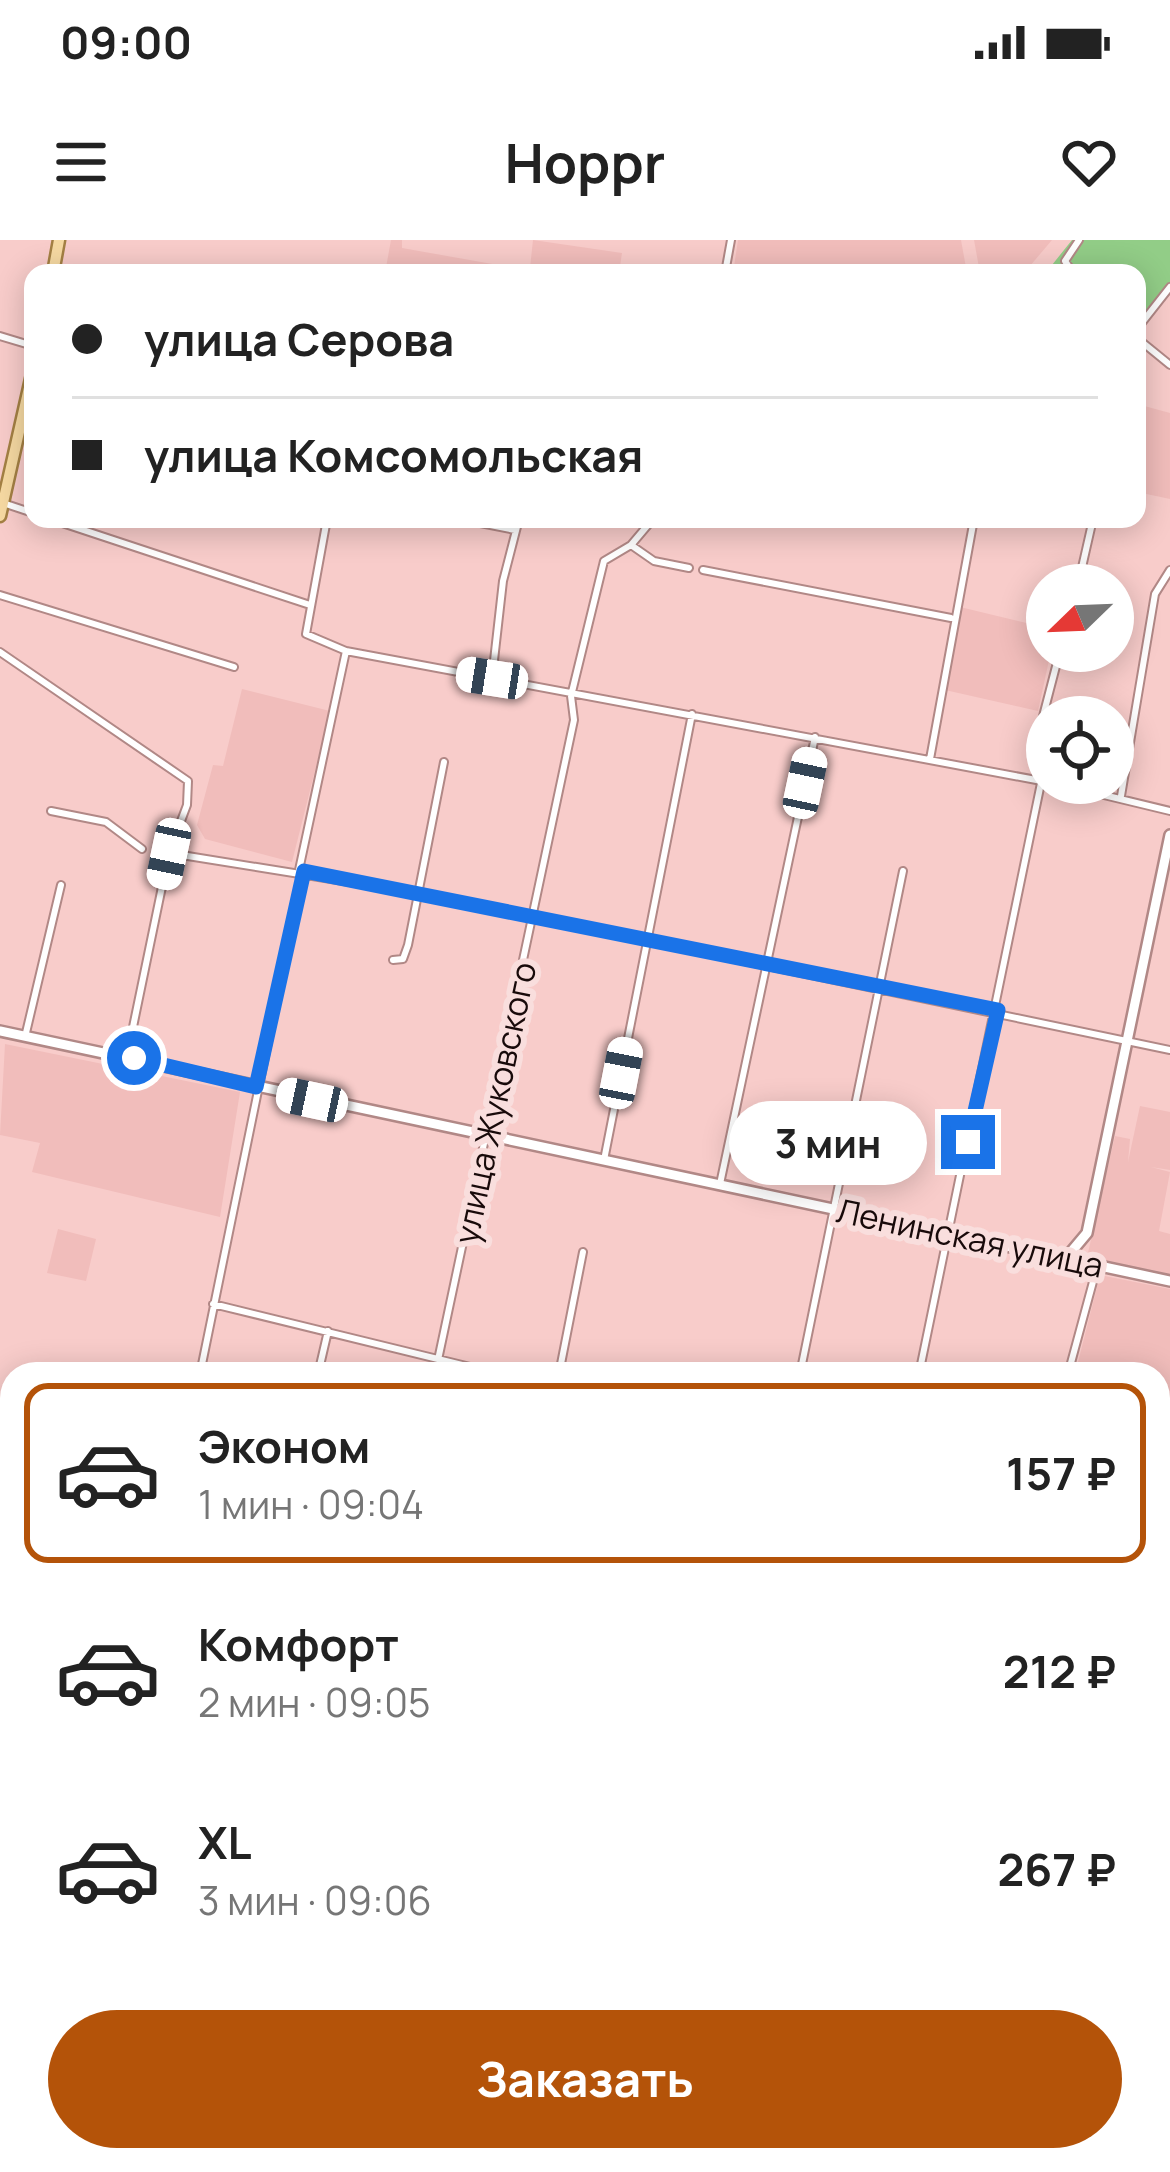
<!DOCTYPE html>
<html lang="ru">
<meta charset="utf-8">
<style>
:root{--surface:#fff;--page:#f2f2f2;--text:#222;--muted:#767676;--line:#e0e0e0;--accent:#b45309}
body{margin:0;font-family:Manrope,sans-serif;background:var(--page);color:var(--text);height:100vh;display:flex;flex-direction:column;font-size:45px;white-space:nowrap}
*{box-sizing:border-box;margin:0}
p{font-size:39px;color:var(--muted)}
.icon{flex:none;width:66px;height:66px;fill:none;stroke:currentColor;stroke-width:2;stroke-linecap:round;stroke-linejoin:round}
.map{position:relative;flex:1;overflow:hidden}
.side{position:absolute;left:0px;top:1122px;width:1170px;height:810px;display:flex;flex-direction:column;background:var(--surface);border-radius:36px 36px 0 0;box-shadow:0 6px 30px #0003}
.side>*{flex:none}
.banner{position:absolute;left:24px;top:24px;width:1122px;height:264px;border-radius:24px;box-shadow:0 6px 30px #0003;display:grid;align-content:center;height:264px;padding:0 48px;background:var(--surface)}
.needle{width:78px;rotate:247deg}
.fabs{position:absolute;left:1026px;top:324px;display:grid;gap:24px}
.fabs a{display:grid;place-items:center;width:108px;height:108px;border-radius:50%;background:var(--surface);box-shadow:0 6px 30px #0003;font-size:60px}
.end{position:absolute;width:54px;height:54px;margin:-27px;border:15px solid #1a73e8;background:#fff;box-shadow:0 0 0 6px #fff}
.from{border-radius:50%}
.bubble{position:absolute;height:84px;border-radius:42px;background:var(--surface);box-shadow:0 6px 30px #0003;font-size:39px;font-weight:700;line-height:84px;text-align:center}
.car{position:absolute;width:36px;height:72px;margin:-36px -18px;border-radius:15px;box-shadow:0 0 9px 3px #0007;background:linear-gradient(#fff 24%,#345 0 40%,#fff 0 76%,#345 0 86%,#fff 0)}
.banner b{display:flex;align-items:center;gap:42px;height:114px;font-size:45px}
.banner b+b{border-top:3px solid var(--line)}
.banner i{width:30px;height:30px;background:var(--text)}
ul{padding:21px 0 0;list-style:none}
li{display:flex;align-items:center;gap:36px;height:180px;margin:0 24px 18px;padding:0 24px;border:6px solid transparent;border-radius:24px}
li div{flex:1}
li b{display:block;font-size:45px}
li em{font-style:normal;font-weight:700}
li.on{border-color:var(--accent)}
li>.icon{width:108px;height:108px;stroke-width:1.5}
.cta{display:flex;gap:24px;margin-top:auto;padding:24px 48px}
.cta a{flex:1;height:138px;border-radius:72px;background:var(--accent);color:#fff;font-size:48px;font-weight:700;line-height:138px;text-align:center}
.status{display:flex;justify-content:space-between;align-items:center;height:84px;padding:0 60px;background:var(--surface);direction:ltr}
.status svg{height:33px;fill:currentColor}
header{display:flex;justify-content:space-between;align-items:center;height:156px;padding:0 48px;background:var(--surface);font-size:54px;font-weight:700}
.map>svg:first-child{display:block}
.built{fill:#f1bdbb}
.green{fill:#92cd87}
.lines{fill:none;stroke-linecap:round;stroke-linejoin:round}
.stream{stroke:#d787e7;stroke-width:3}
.minor-casing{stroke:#b18886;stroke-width:10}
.tertiary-casing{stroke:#b18886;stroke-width:14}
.primary-casing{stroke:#a48044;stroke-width:15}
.minor{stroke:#fff;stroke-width:6}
.tertiary{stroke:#fff;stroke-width:9}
.primary{stroke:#f6d9a2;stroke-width:10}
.route{stroke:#1a73e8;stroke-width:15}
.labels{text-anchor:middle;stroke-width:12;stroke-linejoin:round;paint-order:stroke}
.street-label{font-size:33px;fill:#180a0a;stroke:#f9dedd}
</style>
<div class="status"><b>09:00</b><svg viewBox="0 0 49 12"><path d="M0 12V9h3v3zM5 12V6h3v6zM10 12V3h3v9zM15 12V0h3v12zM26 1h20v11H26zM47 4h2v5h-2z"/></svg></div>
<header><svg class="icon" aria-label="menu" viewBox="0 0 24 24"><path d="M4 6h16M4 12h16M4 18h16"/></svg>Hoppr<svg class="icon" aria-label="heart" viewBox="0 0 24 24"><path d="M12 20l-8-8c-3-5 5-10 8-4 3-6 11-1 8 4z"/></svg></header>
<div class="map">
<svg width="1170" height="1932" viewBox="0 0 1170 1932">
<rect width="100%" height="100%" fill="#f8ccca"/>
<path class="built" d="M391,0H402V8L498,25L496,33H385Z
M533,0L622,13L619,33H524L530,28Z
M738,0H961L967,33H733Z
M974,0H1052L1024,33H980Z
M1137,164L1170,173V259L1137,252Z
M960,367L1047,388V411H1051L1038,471L945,450Z
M242,449L330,471L292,622L205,599L197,585L213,525L223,526Z
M5,804L240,852L220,977L32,932L40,903L0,895Z
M1140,866L1170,872V930L1151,927L1170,932L1159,991L1170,994V1037L1087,1017L1115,896L1130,899L1128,922Z
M58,989L96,999L86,1041L47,1033Z
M1100,1035L1170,1049V1208L1158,1206V1134H1075Z"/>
<path class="green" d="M1072,0H1170V48L1137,86V33H1063L1052,25Z
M1158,1433L1170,1442V1929L1158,1919Z
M77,1920H869L877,1932H77Z"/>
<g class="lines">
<path class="stream" d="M1150,1920L1166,1932"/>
<defs>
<path id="minor" d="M725,33L731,0
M1073,33L1065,21L1079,0
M1137,89L1170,47
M0,96L33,106
M1137,98L1170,125
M3,263L33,273
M50,279L310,365
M327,279L306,394L346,411L1047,542
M460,279L515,290
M631,305L654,321L689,328
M703,330L951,378
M1078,345L1093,279
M0,355L234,427
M0,412L188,541L187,565L169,613L127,816
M492,438L503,341L519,279
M1047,493L1042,480L1060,411
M930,519L974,279
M1054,543L1170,571
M1121,556L1155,354L1170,330
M51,571L106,582L142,609
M169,613L418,653L1170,810
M299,630L346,411
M393,720L403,719L408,705L444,522
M25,797L61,645
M604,920L692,474
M720,944L815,497
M213,1064L499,1134
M200,1134L303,631
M318,1134L328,1091
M435,1134L574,480L571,456L604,321L631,305L653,279
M559,1134L583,1012
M800,1134L903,631
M919,1134L1047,514
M1068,1134L1097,1027
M1158,1263L1170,1265
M0,1323L12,1326
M1158,1377L1170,1380
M0,1574L12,1590
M264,1920L273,1932
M3,1932L1,1867L12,1857
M218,1932L220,1920
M1012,1932H1033"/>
<path id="tertiary" d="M0,791L1170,1041
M1066,1018L1087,993L1170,595"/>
<path id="primary" d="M53,33L59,0
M0,276L33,130"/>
</defs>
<use href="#minor" class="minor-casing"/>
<use href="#tertiary" class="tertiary-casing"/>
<use href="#primary" class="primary-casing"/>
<use href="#minor" class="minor"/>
<use href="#tertiary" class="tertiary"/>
<use href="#primary" class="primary"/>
</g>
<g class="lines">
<path class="route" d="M134,818L256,847L304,631L998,770L968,902"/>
</g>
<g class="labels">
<g class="street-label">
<text transform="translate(495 863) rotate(-78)" y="12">улица Жуковского</text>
<text transform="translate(970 998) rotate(12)" y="12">Ленинская улица</text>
</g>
</g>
</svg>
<div class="fabs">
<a><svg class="needle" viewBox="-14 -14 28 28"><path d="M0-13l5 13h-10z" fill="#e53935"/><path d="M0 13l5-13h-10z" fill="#767676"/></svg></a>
<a><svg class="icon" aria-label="locate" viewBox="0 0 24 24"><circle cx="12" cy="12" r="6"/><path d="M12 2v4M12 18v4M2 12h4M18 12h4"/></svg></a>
</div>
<i class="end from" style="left:134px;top:818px"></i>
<i class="end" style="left:968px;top:902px"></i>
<div class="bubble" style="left:729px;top:861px;width:198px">3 мин</div>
<i class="car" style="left:492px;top:438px;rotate:279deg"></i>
<i class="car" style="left:805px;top:543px;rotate:12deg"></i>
<i class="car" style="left:169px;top:614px;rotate:192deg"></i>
<i class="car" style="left:621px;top:833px;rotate:11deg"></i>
<i class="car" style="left:312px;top:860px;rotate:282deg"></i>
<div class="banner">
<b><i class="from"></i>улица Серова</b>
<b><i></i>улица Комсомольская</b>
</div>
<section class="side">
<ul>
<li class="on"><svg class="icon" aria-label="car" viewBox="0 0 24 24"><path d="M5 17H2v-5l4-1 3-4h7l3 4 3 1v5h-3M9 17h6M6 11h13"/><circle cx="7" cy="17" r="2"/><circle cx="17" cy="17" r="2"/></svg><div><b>Эконом</b><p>1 мин · 09:04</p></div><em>157 ₽</em></li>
<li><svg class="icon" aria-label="car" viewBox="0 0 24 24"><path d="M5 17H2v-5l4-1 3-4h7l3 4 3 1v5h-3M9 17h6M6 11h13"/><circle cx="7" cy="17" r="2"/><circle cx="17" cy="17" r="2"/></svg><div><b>Комфорт</b><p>2 мин · 09:05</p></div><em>212 ₽</em></li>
<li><svg class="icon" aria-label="car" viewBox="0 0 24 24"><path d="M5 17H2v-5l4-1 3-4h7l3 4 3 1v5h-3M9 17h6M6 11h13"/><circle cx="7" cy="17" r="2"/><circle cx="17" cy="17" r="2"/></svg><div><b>XL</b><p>3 мин · 09:06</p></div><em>267 ₽</em></li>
</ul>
<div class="cta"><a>Заказать</a></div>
</section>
</div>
